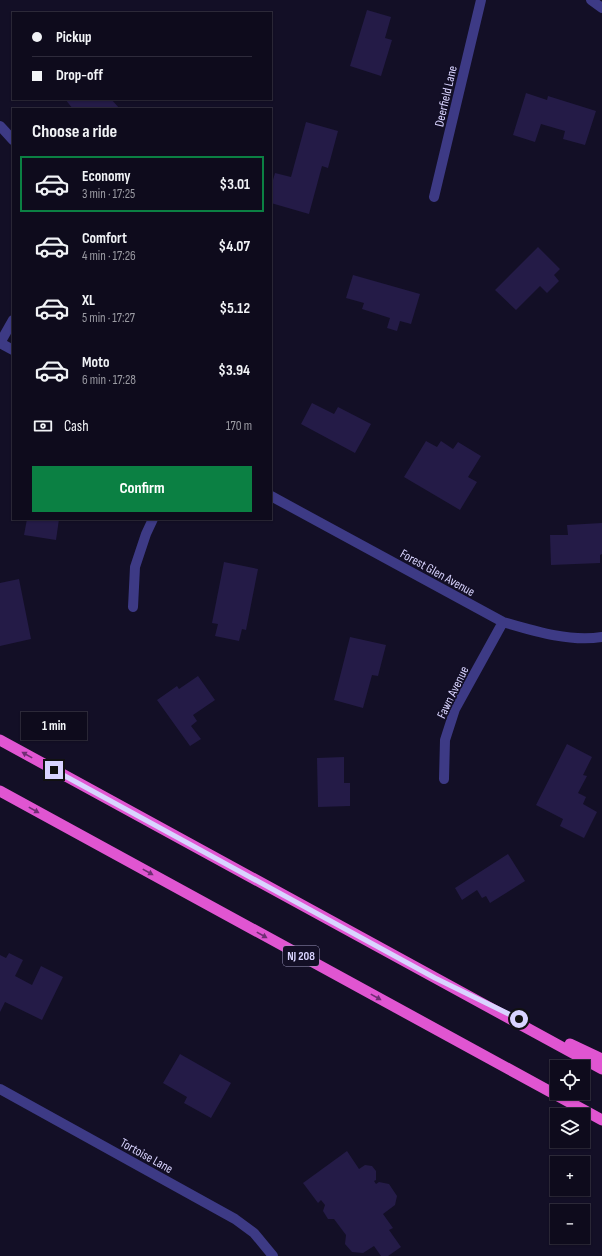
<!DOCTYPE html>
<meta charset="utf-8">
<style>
:root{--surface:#0e0b1c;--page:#1c1929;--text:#f1f3f6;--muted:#9b9ba3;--line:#2e2b3b;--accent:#0b8043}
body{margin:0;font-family:"Sofia Sans Condensed",sans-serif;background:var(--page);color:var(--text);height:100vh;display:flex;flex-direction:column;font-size:15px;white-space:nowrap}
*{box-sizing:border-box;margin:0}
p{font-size:13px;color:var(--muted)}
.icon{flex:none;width:22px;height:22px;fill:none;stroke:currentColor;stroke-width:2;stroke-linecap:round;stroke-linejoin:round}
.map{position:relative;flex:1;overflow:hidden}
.sheet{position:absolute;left:12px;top:108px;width:260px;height:412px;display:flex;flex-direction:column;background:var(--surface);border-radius:0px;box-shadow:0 1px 3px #0004,0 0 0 1px var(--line)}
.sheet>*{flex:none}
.hud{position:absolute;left:12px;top:12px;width:260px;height:88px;border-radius:0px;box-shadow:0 1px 3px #0004,0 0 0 1px var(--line);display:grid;align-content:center;height:88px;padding:0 20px;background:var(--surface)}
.fabs{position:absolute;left:550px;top:1060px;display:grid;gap:8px}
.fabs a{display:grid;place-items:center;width:40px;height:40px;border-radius:0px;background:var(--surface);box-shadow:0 1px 3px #0004,0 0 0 1px var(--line);font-size:20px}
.end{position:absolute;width:18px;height:18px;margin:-9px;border:5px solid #d9d4ff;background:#111;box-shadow:0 0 0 2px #111}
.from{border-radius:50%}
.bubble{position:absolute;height:28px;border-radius:0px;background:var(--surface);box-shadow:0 1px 3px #0004,0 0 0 1px var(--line);font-size:13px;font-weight:700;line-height:28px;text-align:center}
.hud b{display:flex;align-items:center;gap:14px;height:38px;font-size:15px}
.hud b+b{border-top:1px solid var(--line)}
.hud i{width:10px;height:10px;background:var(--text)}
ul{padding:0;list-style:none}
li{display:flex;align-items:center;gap:12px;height:56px;margin:0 8px 6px;padding:0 12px;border:2px solid transparent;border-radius:0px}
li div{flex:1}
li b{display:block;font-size:15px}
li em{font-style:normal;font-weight:700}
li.on{border-color:var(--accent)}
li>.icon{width:36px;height:36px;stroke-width:1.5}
h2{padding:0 20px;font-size:18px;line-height:48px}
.pay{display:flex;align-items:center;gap:10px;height:44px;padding:0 20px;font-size:15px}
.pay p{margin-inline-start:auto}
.primary-button{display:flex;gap:8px;margin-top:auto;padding:8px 20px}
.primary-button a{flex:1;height:46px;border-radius:0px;background:var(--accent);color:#fff;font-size:16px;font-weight:700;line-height:46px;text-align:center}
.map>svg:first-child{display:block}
.building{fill:#241b47}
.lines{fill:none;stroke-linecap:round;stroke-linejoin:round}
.minor{stroke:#3d3a85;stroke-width:10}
.trunk{stroke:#e055d1;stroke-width:11}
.oneway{fill:#6f2e73}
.route{stroke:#d9d4ff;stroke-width:5}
.labels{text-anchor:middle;stroke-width:3.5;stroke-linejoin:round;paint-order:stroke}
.shield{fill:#130f26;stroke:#9e99be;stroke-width:1}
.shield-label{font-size:12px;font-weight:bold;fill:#d9d4ff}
.street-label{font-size:13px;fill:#d9d4ff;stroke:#130f26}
</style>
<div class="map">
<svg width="602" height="1256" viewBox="0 0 602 1256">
<rect width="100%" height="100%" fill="#130f26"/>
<path class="building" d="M367,10L391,17L385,38L392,40L381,76L350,66Z
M526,93L547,100L548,96L596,111L585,145L563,139L565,131L541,124L535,142L513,135Z
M65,99H111L120,109H73Z
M306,122L338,131L328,168L322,166L309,214L271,203V187L275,173L291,177Z
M538,247L560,269L554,275L559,281L547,293L540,286L516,310L495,290Z
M353,275L420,294L411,324L400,321L397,331L387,328L390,318L362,309L364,303L346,298Z
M312,403L334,414L338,407L371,424L355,453L301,424Z
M426,441L437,447L441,441L453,449L458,442L481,456L468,477L477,482L460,510L404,477Z
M27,519H59L56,540L24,535Z
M602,523V554L600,555V563L551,565L550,535H568L567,525Z
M224,562L258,569L246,630L242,629L239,641L215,636L218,624L212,623Z
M19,579L31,639L0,646V583Z
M350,637L386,645L378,676L372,675L363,708L334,700Z
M198,676L215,700L193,715L197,721L191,726L201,739L190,746L157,700L177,686L179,689Z
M567,744L592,757L583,775L587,776L578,793L586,797L583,804L597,812L584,838L560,826L563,819L536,805Z
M344,757V783H350V806L318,807L317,758Z
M508,854L525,881L490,903L486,896L482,898L477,890L462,900L455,888Z
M9,953L23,960L15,976L32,985L41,966L63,977L42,1020L5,1002L0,1012V955L6,958Z
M180,1054L231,1083L211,1118L184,1103L187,1097L163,1083Z
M347,1151L359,1169L365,1165L372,1166L376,1171V1180L374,1181L376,1184L379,1182L389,1184L397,1196L395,1205L383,1214L393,1228L389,1230L401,1247L388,1256H381L374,1246L363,1253L352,1252L345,1244L346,1235L334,1219H328L323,1211L325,1205L321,1200L318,1203L303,1183Z"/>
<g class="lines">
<path class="minor" d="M591,0L602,8
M0,126L13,140
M434,197L481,0
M0,343L13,320
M0,343L13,350
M271,496L503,622C534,631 569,642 602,637
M133,607L135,567L146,534L153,519
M444,779L445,740L455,709L503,622
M0,1089L235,1219L254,1233L273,1256"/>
<path class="trunk" d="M0,740L602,1069
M0,791L602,1120
M570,1044L602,1059"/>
</g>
<defs><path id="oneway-solid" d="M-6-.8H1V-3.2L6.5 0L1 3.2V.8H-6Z"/></defs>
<g class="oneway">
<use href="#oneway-solid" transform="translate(27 755) rotate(-151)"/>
<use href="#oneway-solid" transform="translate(34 810) rotate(29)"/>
<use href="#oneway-solid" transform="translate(148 872) rotate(29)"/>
<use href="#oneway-solid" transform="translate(262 935) rotate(29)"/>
<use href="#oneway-solid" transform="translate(376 997) rotate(29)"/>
</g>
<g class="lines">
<path class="route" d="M54,770L435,978L519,1019"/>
</g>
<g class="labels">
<rect class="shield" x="283" y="946" width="36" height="20" rx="3"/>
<g class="shield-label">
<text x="301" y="960">NJ 208</text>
</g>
<g class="street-label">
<text transform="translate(445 96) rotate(-77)" y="5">Deerfield Lane</text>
<text transform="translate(438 572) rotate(29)" y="5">Forest Glen Avenue</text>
<text transform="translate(452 692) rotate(-64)" y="5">Fawn Avenue</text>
<text transform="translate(147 1155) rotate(29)" y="5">Tortoise Lane</text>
</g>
</g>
</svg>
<div class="fabs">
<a><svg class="icon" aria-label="locate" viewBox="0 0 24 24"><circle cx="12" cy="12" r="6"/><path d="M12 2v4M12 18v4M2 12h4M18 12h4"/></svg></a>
<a><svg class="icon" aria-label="layers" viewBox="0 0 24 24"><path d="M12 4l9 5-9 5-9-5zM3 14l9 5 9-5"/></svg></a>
<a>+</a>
<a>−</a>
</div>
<i class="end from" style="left:519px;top:1019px"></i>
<i class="end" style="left:54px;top:770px"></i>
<div class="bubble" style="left:21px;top:712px;width:66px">1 min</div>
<div class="hud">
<b><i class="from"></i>Pickup</b>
<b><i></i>Drop-off</b>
</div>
<section class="sheet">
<h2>Choose a ride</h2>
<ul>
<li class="on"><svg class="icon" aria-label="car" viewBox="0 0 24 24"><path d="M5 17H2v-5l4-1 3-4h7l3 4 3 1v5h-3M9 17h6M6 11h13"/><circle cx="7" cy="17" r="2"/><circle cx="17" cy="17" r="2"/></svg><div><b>Economy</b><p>3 min · 17:25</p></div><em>$3.01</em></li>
<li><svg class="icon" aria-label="car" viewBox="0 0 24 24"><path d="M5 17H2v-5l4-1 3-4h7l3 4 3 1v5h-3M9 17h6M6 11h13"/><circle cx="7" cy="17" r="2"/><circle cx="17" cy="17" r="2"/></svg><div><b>Comfort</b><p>4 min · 17:26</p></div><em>$4.07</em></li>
<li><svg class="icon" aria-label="car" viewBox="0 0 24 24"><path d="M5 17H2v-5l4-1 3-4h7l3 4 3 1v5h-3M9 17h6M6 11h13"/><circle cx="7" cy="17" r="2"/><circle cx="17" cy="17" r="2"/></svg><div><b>XL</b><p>5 min · 17:27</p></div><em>$5.12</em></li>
<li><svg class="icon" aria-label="car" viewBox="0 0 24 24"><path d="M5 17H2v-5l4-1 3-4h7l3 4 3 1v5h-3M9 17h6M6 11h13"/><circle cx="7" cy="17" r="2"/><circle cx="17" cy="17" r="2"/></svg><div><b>Moto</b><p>6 min · 17:28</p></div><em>$3.94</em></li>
</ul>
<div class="pay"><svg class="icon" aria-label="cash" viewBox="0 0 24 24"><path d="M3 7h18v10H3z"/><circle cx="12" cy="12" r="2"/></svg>Cash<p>170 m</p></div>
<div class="primary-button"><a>Confirm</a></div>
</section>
</div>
